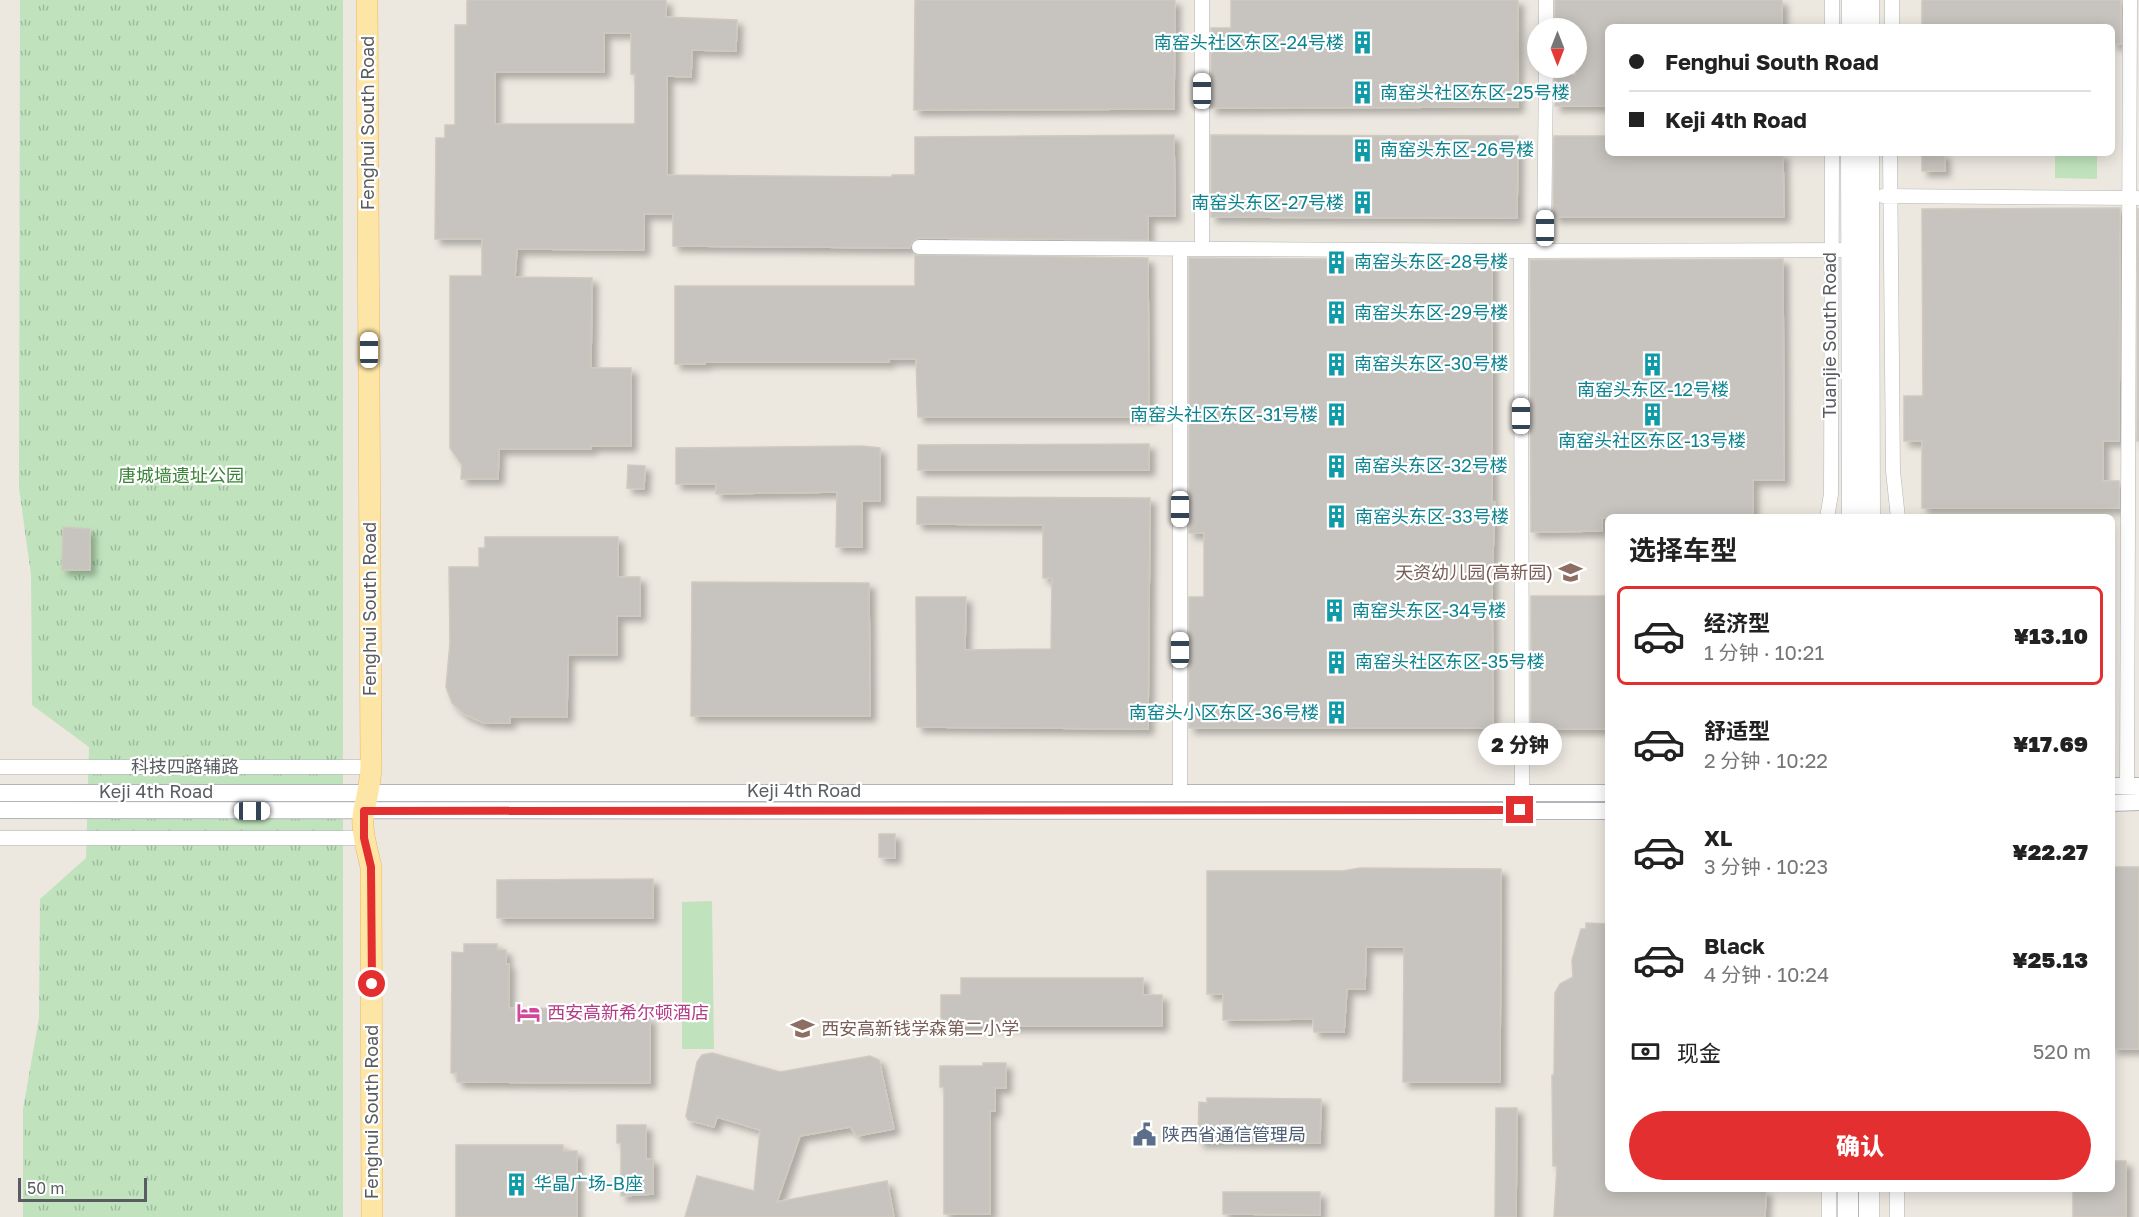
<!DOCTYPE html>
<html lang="zh">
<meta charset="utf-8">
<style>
:root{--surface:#fff;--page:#f6f6f6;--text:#222;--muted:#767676;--line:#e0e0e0;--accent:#e42f31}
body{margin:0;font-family:"Golos Text","Noto Sans SC",sans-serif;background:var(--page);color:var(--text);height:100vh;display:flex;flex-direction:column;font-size:22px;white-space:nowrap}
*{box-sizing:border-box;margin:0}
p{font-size:20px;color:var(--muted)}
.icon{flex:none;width:33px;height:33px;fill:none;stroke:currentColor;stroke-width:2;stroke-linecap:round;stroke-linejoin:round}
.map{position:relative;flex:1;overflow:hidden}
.side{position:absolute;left:1605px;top:514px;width:510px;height:678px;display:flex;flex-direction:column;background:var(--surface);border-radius:9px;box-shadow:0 3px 15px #0003}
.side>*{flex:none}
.hud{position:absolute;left:1605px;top:24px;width:510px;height:132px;border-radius:9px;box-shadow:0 3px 15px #0003;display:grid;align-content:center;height:132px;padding:0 24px;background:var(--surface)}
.needle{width:39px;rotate:180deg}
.controls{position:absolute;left:1527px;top:18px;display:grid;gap:12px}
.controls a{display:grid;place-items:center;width:60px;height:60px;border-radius:50%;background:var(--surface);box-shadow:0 3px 15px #0003;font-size:30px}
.scale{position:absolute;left:18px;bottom:15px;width:129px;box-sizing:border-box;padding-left:6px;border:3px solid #595d61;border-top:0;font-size:16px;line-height:21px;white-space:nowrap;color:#595d61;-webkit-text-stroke:4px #fff;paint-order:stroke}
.end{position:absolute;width:27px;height:27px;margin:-14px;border:8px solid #e42f31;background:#fff;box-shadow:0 0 0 3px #fff}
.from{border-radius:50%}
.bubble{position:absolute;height:42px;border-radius:21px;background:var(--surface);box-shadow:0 3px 15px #0003;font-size:20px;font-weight:800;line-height:42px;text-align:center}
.car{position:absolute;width:18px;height:36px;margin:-18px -9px;border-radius:8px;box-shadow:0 0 4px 2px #0007;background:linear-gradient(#fff 24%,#345 0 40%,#fff 0 76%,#345 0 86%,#fff 0)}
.hud b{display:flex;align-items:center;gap:21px;height:57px;font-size:22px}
.hud b+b{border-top:2px solid var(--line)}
.hud i{width:15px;height:15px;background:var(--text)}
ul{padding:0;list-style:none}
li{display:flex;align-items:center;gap:18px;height:99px;margin:0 12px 9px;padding:0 12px;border:3px solid transparent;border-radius:9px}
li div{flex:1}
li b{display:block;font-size:22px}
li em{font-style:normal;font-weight:800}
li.on{border-color:var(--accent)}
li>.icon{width:54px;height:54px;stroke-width:1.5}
h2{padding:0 24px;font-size:27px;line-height:72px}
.pay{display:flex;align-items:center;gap:15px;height:66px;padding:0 24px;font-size:22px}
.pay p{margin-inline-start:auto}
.primary-button{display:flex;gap:12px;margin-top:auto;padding:12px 24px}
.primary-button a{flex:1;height:69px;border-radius:36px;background:var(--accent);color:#fff;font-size:24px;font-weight:800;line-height:69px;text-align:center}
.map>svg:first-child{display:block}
.park{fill:url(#park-tufts)}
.garden{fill:#c0e3bd}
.building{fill:#c7c3be;stroke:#d0c9bf;stroke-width:1.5;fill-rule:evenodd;filter:url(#shadow)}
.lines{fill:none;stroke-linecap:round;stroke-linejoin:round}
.minor-casing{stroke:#b1b4b8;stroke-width:15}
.tertiary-casing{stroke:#b1b4b8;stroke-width:18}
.secondary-casing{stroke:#b2b6bb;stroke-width:21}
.primary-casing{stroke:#edb658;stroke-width:22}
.minor{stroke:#fff;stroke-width:14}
.tertiary{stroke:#fff;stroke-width:16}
.secondary{stroke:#fff;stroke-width:20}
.primary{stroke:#fde6a5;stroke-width:21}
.route{stroke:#e42f31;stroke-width:8}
.labels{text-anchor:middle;stroke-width:4.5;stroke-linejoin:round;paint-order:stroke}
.culture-label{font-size:18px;fill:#0d838f;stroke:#fff;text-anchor:start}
.street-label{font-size:18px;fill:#595d61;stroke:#fff}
.park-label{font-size:18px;fill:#3a8337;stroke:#fff}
.education-label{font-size:18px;fill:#785e54;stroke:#fff;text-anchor:end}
.hotel-label{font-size:18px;fill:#b23c85;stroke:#fff;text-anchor:start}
.service-label{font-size:18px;fill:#4e5e75;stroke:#fff;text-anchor:start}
</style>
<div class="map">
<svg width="2139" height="1217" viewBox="0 0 2139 1217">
<defs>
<pattern id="park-tufts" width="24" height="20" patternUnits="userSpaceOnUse" patternTransform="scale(1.5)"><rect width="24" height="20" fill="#c0e3bd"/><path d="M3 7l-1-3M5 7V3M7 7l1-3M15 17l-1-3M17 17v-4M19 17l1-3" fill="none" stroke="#9fbb9d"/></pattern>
<filter id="shadow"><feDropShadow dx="5.5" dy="5.5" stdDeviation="3" flood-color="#0004"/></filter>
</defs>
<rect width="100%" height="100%" fill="#ece8e0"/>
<path class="park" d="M20,0H343V1217H23V1109L39,1018L40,899L86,858L89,747L32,705L31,575L19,488Z"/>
<path class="garden" d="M2055,153H2097V179L2055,178Z
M712,901L714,1049H682V902Z"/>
<path class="building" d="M467,0H666V17L737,20L736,51L692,50L691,77L667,76V175L892,177V175H915V137L1174,135L1175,216H1148V240L919,238L912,242L910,248L673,246V214H644V250L517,249L515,277L592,278L591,368H631V446H591V449H499L498,479H461L462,465L450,448V276H482V239H435L436,138H445V125H455V25H467ZM604,33H631V74H635V124H495V72H604Z
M915,0H1175L1174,109L914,110Z
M1231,0H1518V107L1211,108V28H1231Z
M1555,0H1782V27H1608V106H1555V75H1576V28H1555Z
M1922,0H2121V44H2112V27L1922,25Z
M1211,135L1518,136L1517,218L1211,217Z
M1554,136H1608V153H1783L1784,217H1553Z
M1922,153H1944L1945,171H1922Z
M2120,208L2119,441H2103V481H2119V508H1922V441H1904V396H1923L1922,209Z
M2138,208L2139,441H2137Z
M915,255L1148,258L1149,417H918L916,359H889V362H705V364H675V286H915Z
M1189,258L1492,260V502H1495L1492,580L1493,728H1189V597H1204V533H1189Z
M1783,259L1784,480H1753V518H1602V531L1531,532L1530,260Z
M1149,444V470H918V445Z
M862,446L880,448V501H862V547H836L837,492L716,494V484H676V448Z
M628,465L645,466L644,489L627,488Z
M917,497L1150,498L1148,729L917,727L916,597H966L965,650L1051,649L1052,578H1043V525L917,524Z
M63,527L90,529V570H62Z
M485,537H618V577H640V616H617V655H568L567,717H510V723H484L464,714L452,703L446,687L450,643L449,567H479V548H485Z
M692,582L869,583L870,716H691Z
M1531,596H1608V729H1531Z
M879,834H895V858L879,857Z
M2112,867H2139V1049H2112Z
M1360,868L1501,869L1500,1082H1403L1404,947H1366L1365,989H1347L1344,1032H1314L1313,1019L1223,1020V994H1207V871H1343Z
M653,879V918H497V880Z
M1586,923L1608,924V1190H1766L1765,1217H1554L1557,1166H1553L1552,1075H1554L1555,993L1560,984L1573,977L1572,960L1581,929H1586Z
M464,944H497V950H506V964H509V1008L606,1009V1017H650V1083L457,1082V1073H451L452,952L464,953Z
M961,978H1143V995H1162V1026H941V995H961Z
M712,1053L780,1072L870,1056L879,1060L894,1129L857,1136L850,1127L800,1136L777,1202L887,1181L894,1217H685L697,1176L754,1191L760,1130L717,1117L714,1127L688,1120L686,1116L697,1062L702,1055Z
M983,1063H1006V1088H995V1111H990V1214H944V1087H940V1066H983Z
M1207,1098L1321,1099L1320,1143L1198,1142L1199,1102L1207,1103Z
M1496,1108H1517L1516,1217H1495Z
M617,1125H646V1159H653V1194L621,1196V1143H617Z
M456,1145H563V1151H577V1217H456Z
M2112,1161H2126V1217H2073V1190H2112Z
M1223,1192H1320V1215L1223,1214Z"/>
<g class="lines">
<defs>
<path id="minor" d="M1832,27V0
M1892,27V0
M1546,28V0
M1890,153L1893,471L1898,518
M1883,196L2137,198
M919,247L1521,251L1851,250
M1202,249V0
M1180,250V791
M1544,250L1546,68
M1521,251L1522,794
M1827,518L1831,494L1832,153
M0,767H371
M2127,786L2130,0
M0,838H364
M1897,1190V1217
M1829,1217V1190"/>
<path id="tertiary" d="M2112,786H2139
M0,793H1608
M2112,803L2139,802
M0,810L1608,811"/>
<path id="secondary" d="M1852,27V0
M1869,27V0
M1851,153L1852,518
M1869,153L1870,518
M1848,1190V1217
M1869,1190V1217"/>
<path id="primary" d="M367,0L371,767C370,786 368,792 364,810C360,829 367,848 371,867L372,1217"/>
</defs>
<use href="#minor" class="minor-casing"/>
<use href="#tertiary" class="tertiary-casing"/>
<use href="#secondary" class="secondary-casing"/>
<use href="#primary" class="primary-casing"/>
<use href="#minor" class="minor"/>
<use href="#tertiary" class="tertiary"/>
<use href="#secondary" class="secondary"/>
<use href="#primary" class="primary"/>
</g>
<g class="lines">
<path class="route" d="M372,984L371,867L364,838V811L1520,810"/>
</g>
<defs>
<symbol id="building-bare" viewBox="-9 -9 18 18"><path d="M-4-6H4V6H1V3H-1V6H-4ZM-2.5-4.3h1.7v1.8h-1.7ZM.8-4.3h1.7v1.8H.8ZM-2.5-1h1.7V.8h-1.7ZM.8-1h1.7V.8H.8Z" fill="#0f9aa8" stroke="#fff" stroke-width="2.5" paint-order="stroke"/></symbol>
<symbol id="school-bare" viewBox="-9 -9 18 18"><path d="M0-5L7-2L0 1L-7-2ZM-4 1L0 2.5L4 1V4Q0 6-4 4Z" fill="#8d6e63" stroke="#fff" stroke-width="2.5" paint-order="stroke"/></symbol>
<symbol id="hotel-bare" viewBox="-9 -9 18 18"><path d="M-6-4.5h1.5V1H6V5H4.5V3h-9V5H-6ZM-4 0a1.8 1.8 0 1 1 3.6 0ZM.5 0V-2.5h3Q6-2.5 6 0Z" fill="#d1479c" stroke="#fff" stroke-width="2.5" paint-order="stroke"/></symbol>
<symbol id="civic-bare" viewBox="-9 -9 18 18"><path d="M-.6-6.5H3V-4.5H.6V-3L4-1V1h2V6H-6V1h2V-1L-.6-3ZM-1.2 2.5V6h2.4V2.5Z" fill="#5c6f8a" stroke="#fff" stroke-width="2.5" paint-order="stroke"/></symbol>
</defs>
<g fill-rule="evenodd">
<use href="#building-bare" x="1346" y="26" width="33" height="33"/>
<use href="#building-bare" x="1346" y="76" width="33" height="33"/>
<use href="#building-bare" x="1346" y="134" width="33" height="33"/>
<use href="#building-bare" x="1346" y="186" width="33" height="33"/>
<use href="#building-bare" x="1320" y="246" width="33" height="33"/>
<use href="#building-bare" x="1320" y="296" width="33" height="33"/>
<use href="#building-bare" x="1320" y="348" width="33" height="33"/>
<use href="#building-bare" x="1636" y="348" width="33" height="33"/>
<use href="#building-bare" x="1320" y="398" width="33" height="33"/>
<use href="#building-bare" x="1636" y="398" width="33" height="33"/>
<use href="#building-bare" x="1320" y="450" width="33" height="33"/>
<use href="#building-bare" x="1320" y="500" width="33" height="33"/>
<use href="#school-bare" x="1554" y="556" width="33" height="33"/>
<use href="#building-bare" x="1318" y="594" width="33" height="33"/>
<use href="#building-bare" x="1320" y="646" width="33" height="33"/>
<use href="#building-bare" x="1320" y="696" width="33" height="33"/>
<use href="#hotel-bare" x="512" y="996" width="33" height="33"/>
<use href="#school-bare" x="786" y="1012" width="33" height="33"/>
<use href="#civic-bare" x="1128" y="1118" width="33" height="33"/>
<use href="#building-bare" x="500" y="1168" width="33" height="33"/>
</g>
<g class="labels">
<g class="culture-label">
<text x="1344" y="49" text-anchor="end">南窑头社区东区-24号楼</text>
<text x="1380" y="99">南窑头社区东区-25号楼</text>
<text x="1380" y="156">南窑头东区-26号楼</text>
<text x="1344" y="209" text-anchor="end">南窑头东区-27号楼</text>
<text x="1354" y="268">南窑头东区-28号楼</text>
<text x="1354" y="319">南窑头东区-29号楼</text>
<text x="1354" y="370">南窑头东区-30号楼</text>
<text x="1653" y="396" text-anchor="middle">南窑头东区-12号楼</text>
<text x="1318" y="421" text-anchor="end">南窑头社区东区-31号楼</text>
<text x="1652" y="447" text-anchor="middle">南窑头社区东区-13号楼</text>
<text x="1354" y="472">南窑头东区-32号楼</text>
<text x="1355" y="523">南窑头东区-33号楼</text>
<text x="1352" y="617">南窑头东区-34号楼</text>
<text x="1355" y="668">南窑头社区东区-35号楼</text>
<text x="1319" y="719" text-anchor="end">南窑头小区东区-36号楼</text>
<text x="534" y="1190">华晶广场-B座</text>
</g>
<g class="street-label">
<text transform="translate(368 123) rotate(-90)" y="6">Fenghui South Road</text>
<text transform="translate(1830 335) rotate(-90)" y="6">Tuanjie South Road</text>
<text transform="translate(370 609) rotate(-90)" y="6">Fenghui South Road</text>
<text x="185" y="773">科技四路辅路</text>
<text x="804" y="797">Keji 4th Road</text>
<text x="156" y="798">Keji 4th Road</text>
<text transform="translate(372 1112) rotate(-90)" y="6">Fenghui South Road</text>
</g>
<g class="park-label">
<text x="181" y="482">唐城墙遗址公园</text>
</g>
<g class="education-label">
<text x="1553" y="579">天资幼儿园(高新园)</text>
<text x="821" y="1035" text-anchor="start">西安高新钱学森第二小学</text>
</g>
<g class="hotel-label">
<text x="547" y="1019">西安高新希尔顿酒店</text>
</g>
<g class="service-label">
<text x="1162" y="1141">陕西省通信管理局</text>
</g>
</g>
</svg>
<div class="controls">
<a><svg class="needle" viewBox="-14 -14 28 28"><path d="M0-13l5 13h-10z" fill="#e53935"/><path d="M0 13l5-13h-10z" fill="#767676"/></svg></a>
</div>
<div class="scale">50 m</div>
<i class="end from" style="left:372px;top:984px"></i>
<i class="end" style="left:1520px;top:810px"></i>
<div class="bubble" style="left:1478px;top:723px;width:84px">2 分钟</div>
<i class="car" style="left:1202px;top:91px;rotate:0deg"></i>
<i class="car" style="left:1545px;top:228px;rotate:0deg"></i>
<i class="car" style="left:369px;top:350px;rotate:0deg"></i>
<i class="car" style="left:1521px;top:416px;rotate:0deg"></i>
<i class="car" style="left:1180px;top:509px;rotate:180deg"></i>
<i class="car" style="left:1180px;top:650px;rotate:0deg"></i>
<i class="car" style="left:252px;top:811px;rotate:90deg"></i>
<div class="hud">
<b><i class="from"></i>Fenghui South Road</b>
<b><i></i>Keji 4th Road</b>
</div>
<section class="side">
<h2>选择车型</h2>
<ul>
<li class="on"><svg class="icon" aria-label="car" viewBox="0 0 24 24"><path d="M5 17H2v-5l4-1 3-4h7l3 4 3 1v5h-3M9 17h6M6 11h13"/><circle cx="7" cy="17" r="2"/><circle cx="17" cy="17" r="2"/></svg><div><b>经济型</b><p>1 分钟 · 10:21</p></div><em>¥13.10</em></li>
<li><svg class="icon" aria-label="car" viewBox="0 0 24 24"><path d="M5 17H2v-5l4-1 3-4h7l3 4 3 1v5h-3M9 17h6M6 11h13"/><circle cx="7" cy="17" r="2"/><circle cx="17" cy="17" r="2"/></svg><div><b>舒适型</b><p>2 分钟 · 10:22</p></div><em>¥17.69</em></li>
<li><svg class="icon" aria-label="car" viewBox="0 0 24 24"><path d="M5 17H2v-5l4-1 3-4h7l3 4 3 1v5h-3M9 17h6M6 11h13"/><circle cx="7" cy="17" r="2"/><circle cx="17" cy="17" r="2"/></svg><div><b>XL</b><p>3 分钟 · 10:23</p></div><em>¥22.27</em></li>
<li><svg class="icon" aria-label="car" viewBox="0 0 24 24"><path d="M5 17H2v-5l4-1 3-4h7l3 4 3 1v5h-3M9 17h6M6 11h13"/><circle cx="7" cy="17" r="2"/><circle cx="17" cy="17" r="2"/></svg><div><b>Black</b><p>4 分钟 · 10:24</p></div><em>¥25.13</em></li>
</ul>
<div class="pay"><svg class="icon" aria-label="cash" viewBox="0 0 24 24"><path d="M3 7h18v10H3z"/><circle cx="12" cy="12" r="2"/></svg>现金<p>520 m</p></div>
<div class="primary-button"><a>确认</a></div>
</section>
</div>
